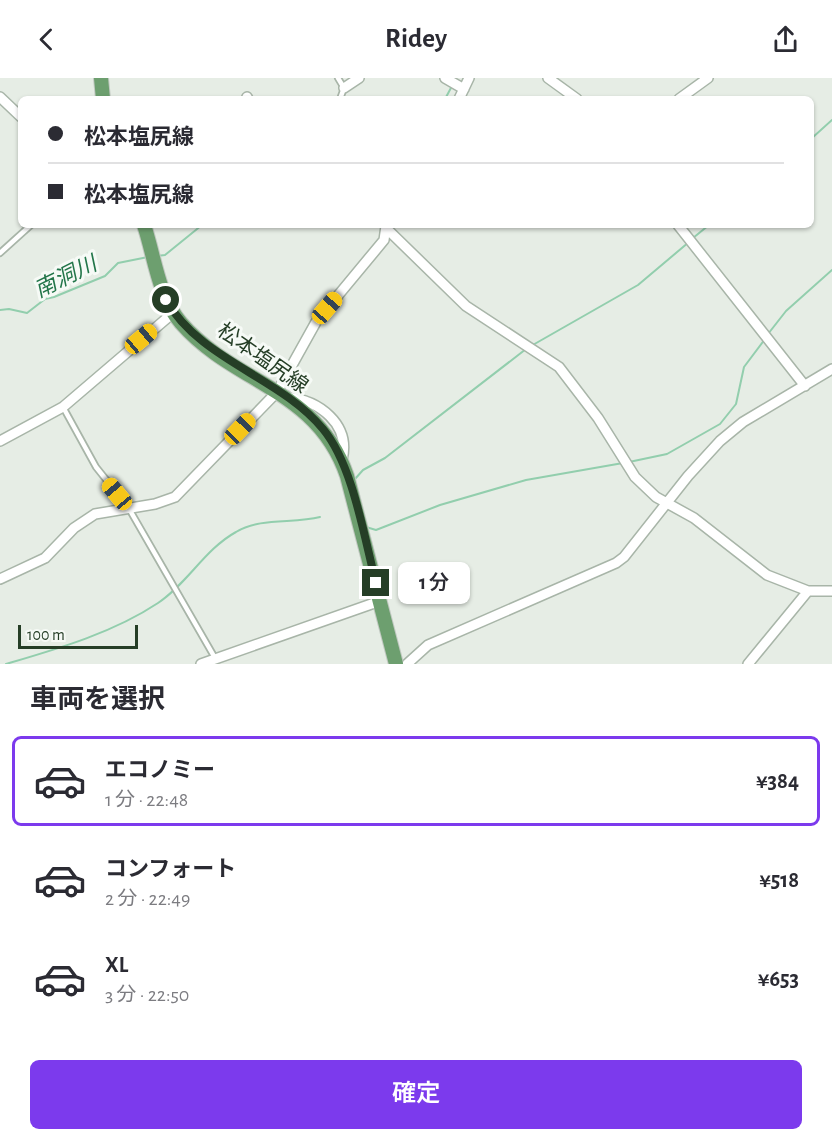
<!DOCTYPE html>
<html lang="ja">
<meta charset="utf-8">
<style>
:root{--surface:#fff;--page:#f2f2f3;--text:#2b2b33;--muted:#7c7c81;--line:#e1e1e2;--accent:#7c3aed}
body{margin:0;font-family:"Alegreya Sans","Noto Sans JP",sans-serif;background:var(--page);color:var(--text);height:100vh;display:flex;flex-direction:column;font-size:22px;white-space:nowrap}
*{box-sizing:border-box;margin:0}
p{font-size:20px;color:var(--muted)}
.icon{flex:none;width:33px;height:33px;fill:none;stroke:currentColor;stroke-width:2;stroke-linecap:round;stroke-linejoin:round}
.map{position:relative;height:586px;overflow:hidden}
.side{display:flex;flex-direction:column;background:var(--surface);flex:1}
.side>*{flex:none}
.banner{position:absolute;left:18px;top:18px;width:796px;height:132px;border-radius:9px;box-shadow:0 2px 4px #0004;display:grid;align-content:center;height:132px;padding:0 30px;background:var(--surface)}
.scale{position:absolute;left:18px;bottom:15px;width:120px;box-sizing:border-box;padding-left:6px;border:3px solid #253e26;border-top:0;font-size:16px;line-height:21px;white-space:nowrap;color:#253e26;-webkit-text-stroke:4px #f6faf6;paint-order:stroke}
.end{position:absolute;width:27px;height:27px;margin:-14px;border:8px solid #253e26;background:#fff;box-shadow:0 0 0 3px #fff}
.from{border-radius:50%}
.bubble{position:absolute;height:42px;border-radius:9px;background:var(--surface);box-shadow:0 2px 4px #0004;font-size:20px;font-weight:600;line-height:42px;text-align:center}
.car{position:absolute;width:18px;height:36px;margin:-18px -9px;border-radius:8px;box-shadow:0 0 4px 2px #0007;background:linear-gradient(#f5c518 24%,#345 0 40%,#f5c518 0 76%,#345 0 86%,#f5c518 0)}
.banner b{display:flex;align-items:center;gap:21px;height:57px;font-size:22px}
.banner b+b{border-top:2px solid var(--line)}
.banner i{width:15px;height:15px;background:var(--text)}
ul{padding:0;list-style:none}
li{display:flex;align-items:center;gap:18px;height:90px;margin:0 12px 9px;padding:0 18px;border:3px solid transparent;border-radius:9px}
li div{flex:1}
li b{display:block;font-size:22px}
li em{font-style:normal;font-weight:600}
li.active{border-color:var(--accent)}
li>.icon{width:54px;height:54px;stroke-width:1.5}
h2{padding:0 30px;font-size:27px;line-height:72px}
.cta{display:flex;gap:12px;margin-top:auto;padding:12px 30px}
.cta a{flex:1;height:69px;border-radius:9px;background:var(--accent);color:#fff;font-size:24px;font-weight:600;line-height:69px;text-align:center}
header{display:flex;justify-content:space-between;align-items:center;height:78px;padding:0 30px;background:var(--surface);font-size:27px;font-weight:600}
.map>svg:first-child{display:block}
.lines{fill:none;stroke-linecap:round;stroke-linejoin:round}
.stream{stroke:#92cead;stroke-width:2}
.lane-casing{stroke:#a8b5a8;stroke-width:8}
.street-casing{stroke:#a8b5a8;stroke-width:12}
.primary-casing{stroke:#c2c9c2;stroke-width:16}
.lane{stroke:#fff;stroke-width:4.5}
.street{stroke:#fff;stroke-width:9}
.primary{stroke:#6d9f6f;stroke-width:14}
.route{stroke:#253e26;stroke-width:8}
.labels{text-anchor:middle;stroke-width:6;stroke-linejoin:round;paint-order:stroke}
.street-label{font-size:21px;fill:#253e26;stroke:#f6faf6}
.water-label{font-size:22px;font-style:italic;fill:#23764a;stroke:#f6faf6}
</style>
<header><svg class="icon" aria-label="back" viewBox="0 0 24 24"><path d="M15 5l-7 7 7 7"/></svg>Ridey<svg class="icon" aria-label="share" viewBox="0 0 24 24"><path d="M12 15V3M7 8l5-5 5 5M5 13v7h14v-7"/></svg></header>
<div class="map">
<svg width="832" height="586" viewBox="0 0 832 586">
<rect width="100%" height="100%" fill="#e6ede5"/>
<g class="lines">
<path class="stream" d="M445,21L452,8
M812,60L832,42
M693,160L709,147
M157,178L165,177L202,147
M0,232L9,231L27,235L45,221L54,219L105,198L118,185L148,179
M768,256L786,233L832,192
M531,268L638,207L689,164
M629,384L667,376L720,346L736,326L744,289L765,261
M355,401L363,392L385,380L526,271
M366,449L376,452L440,427L526,402L623,385
M6,586C57,571 113,555 158,525C187,506 205,471 236,454C261,439 293,446 320,439"/>
<defs>
<path id="lane" d="M338,0L344,10L340,21
M0,175L31,147
M63,329L96,389L128,429L215,580"/>
<path id="street" d="M445,0L464,11
M548,0L577,21
M344,10L359,0
M0,19L21,39
M247,19L248,21
M459,21L469,0
M679,21L708,0
M678,147L805,308
M386,150L466,228L559,289L598,340L635,399L656,419L694,440L767,497L808,513H832
M286,319C319,322 351,346 342,382
M0,363L63,329L173,235
M0,501L45,480L74,450L95,436L155,426L175,419L277,314L316,244L384,162L386,148
M201,586L380,523
M407,586L428,567L616,485L624,479L688,398L720,363L743,344L832,291
M748,586L808,513"/>
<path id="primary" d="M101,0L103,21
M144,147C155,180 158,218 181,245C234,306 317,310 347,398L396,586"/>
</defs>
<use href="#lane" class="lane-casing"/>
<use href="#street" class="street-casing"/>
<use href="#primary" class="primary-casing"/>
<use href="#lane" class="lane"/>
<use href="#street" class="street"/>
<use href="#primary" class="primary"/>
</g>
<g class="lines">
<path class="route" d="M166,222C201,283 279,298 323,351C353,387 364,459 376,505"/>
</g>
<g class="labels">
<g class="street-label">
<text transform="translate(263 280) rotate(35)" y="7">松本塩尻線</text>
</g>
<g class="water-label">
<text transform="translate(65 198) rotate(-26)" y="8">南洞川</text>
</g>
</g>
</svg>
<div class="scale">100 m</div>
<i class="end from" style="left:166px;top:222px"></i>
<i class="end" style="left:376px;top:505px"></i>
<div class="bubble" style="left:398px;top:484px;width:72px">1 分</div>
<i class="car" style="left:327px;top:230px;rotate:41deg"></i>
<i class="car" style="left:141px;top:261px;rotate:50deg"></i>
<i class="car" style="left:240px;top:351px;rotate:44deg"></i>
<i class="car" style="left:117px;top:416px;rotate:320deg"></i>
<div class="banner">
<b><i class="from"></i>松本塩尻線</b>
<b><i></i>松本塩尻線</b>
</div>
</div>
<section class="side">
<h2>車両を選択</h2>
<ul>
<li class="active"><svg class="icon" aria-label="car" viewBox="0 0 24 24"><path d="M5 17H2v-5l4-1 3-4h7l3 4 3 1v5h-3M9 17h6M6 11h13"/><circle cx="7" cy="17" r="2"/><circle cx="17" cy="17" r="2"/></svg><div><b>エコノミー</b><p>1 分 · 22:48</p></div><em>¥384</em></li>
<li><svg class="icon" aria-label="car" viewBox="0 0 24 24"><path d="M5 17H2v-5l4-1 3-4h7l3 4 3 1v5h-3M9 17h6M6 11h13"/><circle cx="7" cy="17" r="2"/><circle cx="17" cy="17" r="2"/></svg><div><b>コンフォート</b><p>2 分 · 22:49</p></div><em>¥518</em></li>
<li><svg class="icon" aria-label="car" viewBox="0 0 24 24"><path d="M5 17H2v-5l4-1 3-4h7l3 4 3 1v5h-3M9 17h6M6 11h13"/><circle cx="7" cy="17" r="2"/><circle cx="17" cy="17" r="2"/></svg><div><b>XL</b><p>3 分 · 22:50</p></div><em>¥653</em></li>
</ul>
<div class="cta"><a>確定</a></div>
</section>
